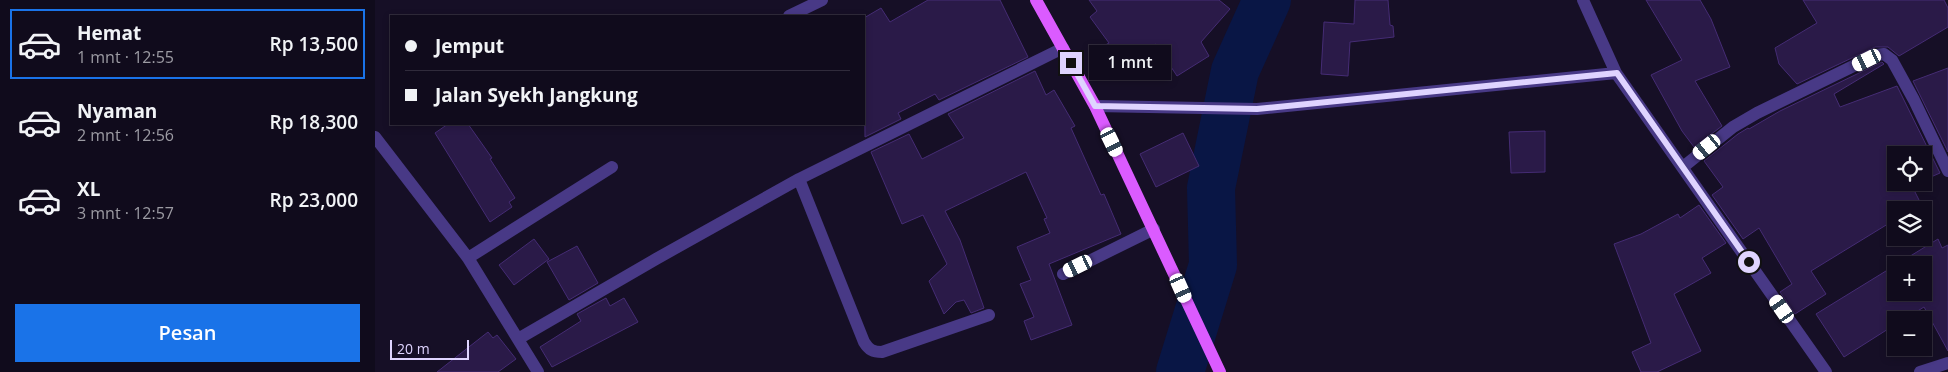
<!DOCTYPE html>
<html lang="id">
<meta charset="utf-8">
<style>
:root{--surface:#100b1c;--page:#1e1929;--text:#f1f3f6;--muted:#9c9ba3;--line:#302b3b;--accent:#1a73e8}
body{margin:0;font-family:"Open Sans",sans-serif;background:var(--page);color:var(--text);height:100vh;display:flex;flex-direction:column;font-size:19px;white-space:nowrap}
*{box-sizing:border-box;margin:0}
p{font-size:16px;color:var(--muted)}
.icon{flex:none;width:28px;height:28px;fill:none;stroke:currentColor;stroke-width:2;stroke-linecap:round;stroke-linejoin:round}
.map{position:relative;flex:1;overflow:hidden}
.drawer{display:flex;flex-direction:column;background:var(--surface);width:375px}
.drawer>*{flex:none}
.guide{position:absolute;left:15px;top:15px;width:475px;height:110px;border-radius:0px;box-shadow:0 2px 8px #0003,0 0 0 1px var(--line);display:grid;align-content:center;height:110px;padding:0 15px;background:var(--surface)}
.fabs{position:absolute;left:1512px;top:146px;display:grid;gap:10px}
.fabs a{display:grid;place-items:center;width:45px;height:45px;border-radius:0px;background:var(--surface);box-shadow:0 2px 8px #0003,0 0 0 1px var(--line);font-size:25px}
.scale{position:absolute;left:15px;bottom:12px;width:79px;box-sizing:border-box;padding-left:5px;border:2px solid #dfd4ff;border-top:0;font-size:14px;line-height:18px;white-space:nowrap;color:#dfd4ff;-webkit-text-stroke:4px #160f26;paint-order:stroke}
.end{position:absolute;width:22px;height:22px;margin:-11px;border:6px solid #dfd4ff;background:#111;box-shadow:0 0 0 2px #111}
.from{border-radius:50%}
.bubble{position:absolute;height:35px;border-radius:0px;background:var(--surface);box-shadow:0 2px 8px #0003,0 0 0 1px var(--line);font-size:16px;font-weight:600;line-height:35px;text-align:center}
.car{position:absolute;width:15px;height:30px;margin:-15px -8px;border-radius:6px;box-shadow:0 0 4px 1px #0007;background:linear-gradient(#fff 24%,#345 0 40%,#fff 0 76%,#345 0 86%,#fff 0)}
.guide b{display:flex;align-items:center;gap:18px;height:48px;font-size:19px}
.guide b+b{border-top:1px solid var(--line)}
.guide i{width:12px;height:12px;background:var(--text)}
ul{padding:9px 0 0;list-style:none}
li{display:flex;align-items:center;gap:15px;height:70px;margin:0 10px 8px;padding:0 5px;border:2px solid transparent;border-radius:0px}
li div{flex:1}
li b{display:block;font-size:19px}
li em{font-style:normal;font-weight:600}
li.active{border-color:var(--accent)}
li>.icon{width:45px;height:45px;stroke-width:1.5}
.action{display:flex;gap:10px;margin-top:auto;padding:10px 15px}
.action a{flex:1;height:58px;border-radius:0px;background:var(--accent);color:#fff;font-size:20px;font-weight:600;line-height:58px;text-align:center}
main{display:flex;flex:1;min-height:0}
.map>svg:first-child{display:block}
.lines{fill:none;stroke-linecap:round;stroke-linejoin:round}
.river{stroke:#091645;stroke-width:48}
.building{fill:#2a1a48;stroke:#452c74;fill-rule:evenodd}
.minor{stroke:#483986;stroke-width:12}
.major{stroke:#db5bff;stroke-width:12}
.route{stroke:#dfd4ff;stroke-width:6}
</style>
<main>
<section class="drawer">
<ul>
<li class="active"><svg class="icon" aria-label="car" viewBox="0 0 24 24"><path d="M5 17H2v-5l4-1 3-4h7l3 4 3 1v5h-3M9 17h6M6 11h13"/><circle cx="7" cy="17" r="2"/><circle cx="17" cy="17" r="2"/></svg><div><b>Hemat</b><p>1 mnt · 12:55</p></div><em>Rp 13,500</em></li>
<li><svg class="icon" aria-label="car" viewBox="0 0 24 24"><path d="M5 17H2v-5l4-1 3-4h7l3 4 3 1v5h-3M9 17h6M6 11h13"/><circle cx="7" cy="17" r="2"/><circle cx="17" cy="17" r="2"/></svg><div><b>Nyaman</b><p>2 mnt · 12:56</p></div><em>Rp 18,300</em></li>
<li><svg class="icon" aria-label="car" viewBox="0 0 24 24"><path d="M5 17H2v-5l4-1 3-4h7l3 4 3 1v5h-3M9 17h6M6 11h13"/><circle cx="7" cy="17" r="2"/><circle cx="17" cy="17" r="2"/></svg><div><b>XL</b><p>3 mnt · 12:57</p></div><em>Rp 23,000</em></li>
</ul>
<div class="action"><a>Pesan</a></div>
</section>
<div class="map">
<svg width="1573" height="372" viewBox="0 0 1573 372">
<rect width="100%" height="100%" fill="#160f26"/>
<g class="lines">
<path class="river" d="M805,372L838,265L836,188L860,71L892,0"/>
</g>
<path class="building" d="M553,0H625L653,57L564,100L560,94L523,113L526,119L490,137L489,18L506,8L515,22Z
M714,0H844L855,9L826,42L834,56L802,76L781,44L738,70L725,48L734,43L715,17L722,11Z
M980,0H1013L1015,25L1018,26L1019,37L975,42L973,76L946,74L949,22L979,24Z
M1271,0H1325L1336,19L1355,67L1320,81L1347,126L1319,147L1307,131L1276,75L1307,60Z
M1428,0H1569L1573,8V27L1524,56L1513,47H1500L1422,84L1404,64L1400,48L1442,23Z
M1507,62L1509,64L1459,94L1465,107L1522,86L1565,173L1549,180V155H1521V182H1544L1537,186L1546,204L1537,210H1521V219L1436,271L1451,294L1420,314L1405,292L1417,284L1384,228L1368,239L1337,195L1348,187L1329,161L1363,134L1373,128L1374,129L1405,111Z
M1573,68V152L1538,81Z
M660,71L671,95L679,90L700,126L696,128L726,195L729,194L746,234L674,264L697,325L656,340L649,321L659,317L645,284L656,280L642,247L675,233L669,219L672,218L651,172L570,211L585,240L609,308L596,313L589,300L581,302L569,314L554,281L572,264L548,215L527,224L496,152L534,134L547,159L589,138L573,114Z
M73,124H93L117,158L115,159L140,198L134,202L137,207L115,222L60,133Z
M1170,131V172L1136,173L1134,132Z
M808,133L824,166L781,187L765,154Z
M1324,205L1351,243L1327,258L1336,273L1299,294L1326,351L1282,372H1266L1257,352L1276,343L1239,244L1266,234L1303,214L1305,218Z
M159,239L174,259L139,285L124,265Z
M1563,239L1567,248L1573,245V351L1549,307L1528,320H1521V324L1469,357L1441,314ZM1521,265H1549V292H1521Z
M202,246L223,283L194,300L172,262Z
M231,298L235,306L249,298L263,322L177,367L165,347L206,321L202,314Z
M113,332L118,338L122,335L141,359L123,372H62Z"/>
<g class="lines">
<path class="minor" d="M1208,0L1241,73L1451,372
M414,16L447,0
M720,106L882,109L1241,73
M0,137L93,258L163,372
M1308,167L1358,127L1382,113L1501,55L1509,54L1517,60L1539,100L1573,171
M93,258L237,167
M688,274L779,229
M614,315L507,352C498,352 494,350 489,342L424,179L688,48
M143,339L281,259L424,179
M1545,372L1573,363"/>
<path class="major" d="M661,0L720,106L845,372"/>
</g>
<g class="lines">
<path class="route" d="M696,63L720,106L882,109L1242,73L1374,262"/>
</g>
</svg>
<div class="fabs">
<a><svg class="icon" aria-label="locate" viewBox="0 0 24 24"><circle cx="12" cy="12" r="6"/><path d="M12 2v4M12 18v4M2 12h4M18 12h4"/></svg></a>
<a><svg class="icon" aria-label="layers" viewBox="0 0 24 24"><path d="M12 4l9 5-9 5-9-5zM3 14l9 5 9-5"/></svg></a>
<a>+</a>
<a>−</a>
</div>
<div class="scale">20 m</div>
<i class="end from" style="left:1374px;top:262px"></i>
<i class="end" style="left:696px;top:63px"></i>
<div class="bubble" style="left:714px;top:45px;width:82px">1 mnt</div>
<i class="car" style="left:1492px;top:60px;rotate:244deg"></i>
<i class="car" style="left:737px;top:142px;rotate:154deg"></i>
<i class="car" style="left:1332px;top:147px;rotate:231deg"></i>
<i class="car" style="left:703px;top:266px;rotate:244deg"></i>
<i class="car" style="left:806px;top:288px;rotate:156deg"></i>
<i class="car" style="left:1407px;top:309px;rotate:325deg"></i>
<div class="guide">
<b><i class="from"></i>Jemput</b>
<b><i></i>Jalan Syekh Jangkung</b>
</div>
</div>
</main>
